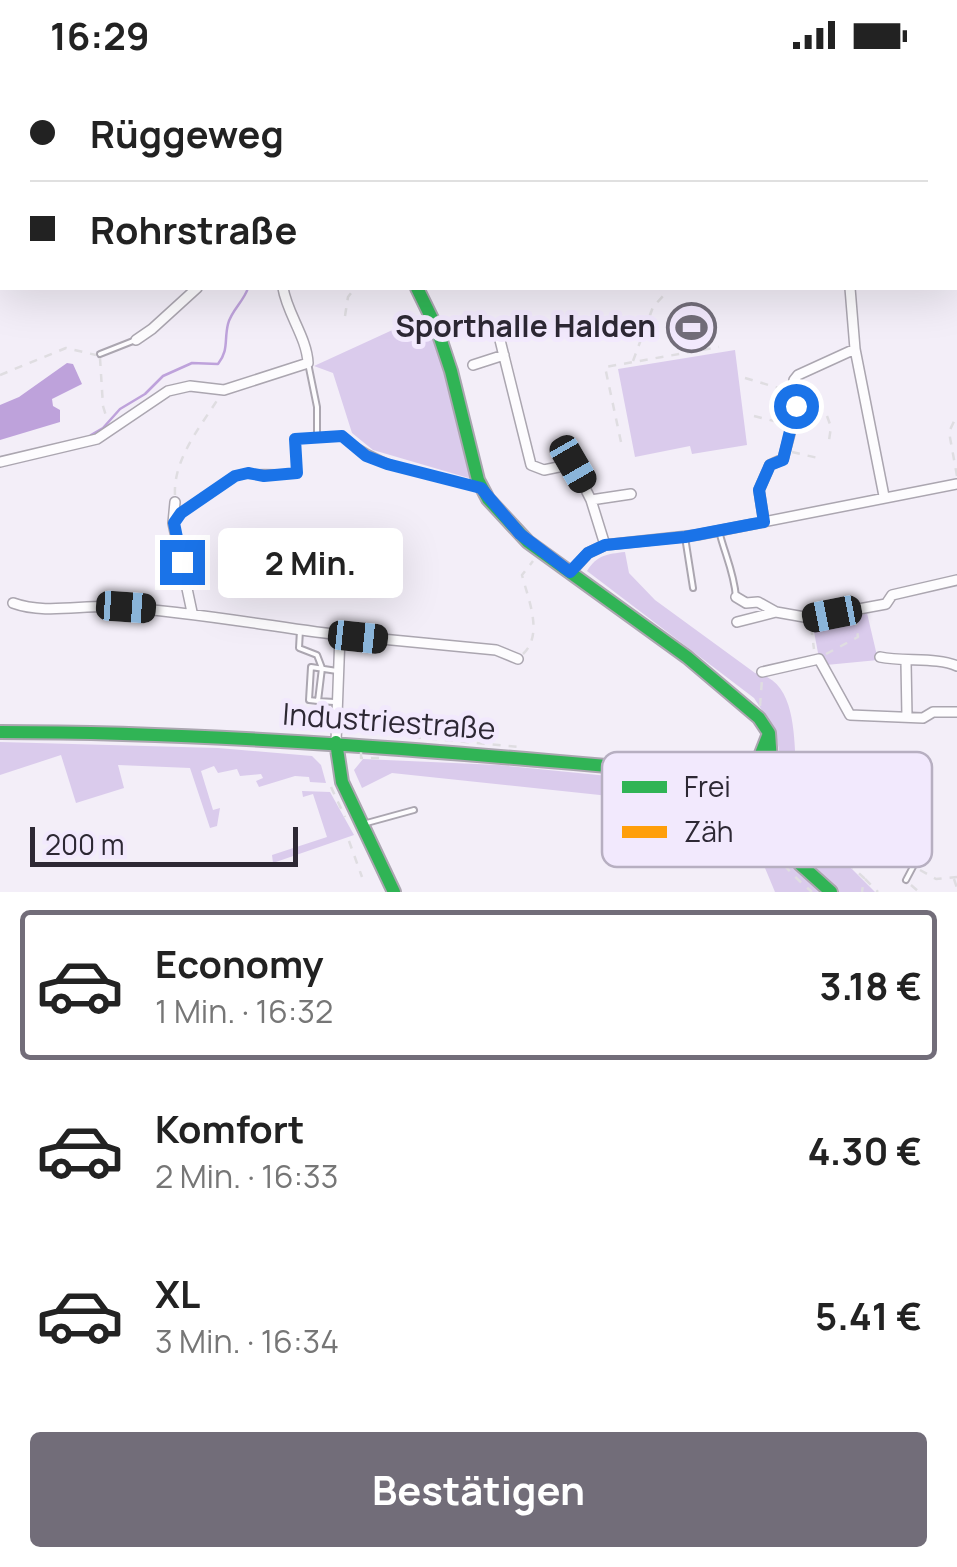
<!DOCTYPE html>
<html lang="de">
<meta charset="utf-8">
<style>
:root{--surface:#fff;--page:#f2f2f2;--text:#222;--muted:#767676;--line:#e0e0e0;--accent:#726d79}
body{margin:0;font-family:Manrope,sans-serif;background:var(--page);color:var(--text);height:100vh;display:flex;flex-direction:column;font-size:38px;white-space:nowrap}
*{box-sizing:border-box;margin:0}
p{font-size:32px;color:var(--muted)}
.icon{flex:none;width:55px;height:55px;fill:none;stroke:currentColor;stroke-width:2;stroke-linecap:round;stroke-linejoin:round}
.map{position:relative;height:822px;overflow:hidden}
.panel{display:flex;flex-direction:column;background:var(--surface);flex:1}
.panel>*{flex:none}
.top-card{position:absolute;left:0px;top:0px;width:958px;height:220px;box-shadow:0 10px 40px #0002;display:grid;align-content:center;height:220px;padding:0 30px;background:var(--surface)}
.scale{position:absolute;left:30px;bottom:25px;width:268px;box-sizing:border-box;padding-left:10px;border:5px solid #2d2834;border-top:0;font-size:28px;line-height:35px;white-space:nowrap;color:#2d2834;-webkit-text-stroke:8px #f2e9fd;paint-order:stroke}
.end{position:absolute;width:45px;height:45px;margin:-22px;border:12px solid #1a73e8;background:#fff;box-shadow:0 0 0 5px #fff}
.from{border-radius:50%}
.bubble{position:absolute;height:70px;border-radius:10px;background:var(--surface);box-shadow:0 10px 40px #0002;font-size:32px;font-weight:700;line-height:70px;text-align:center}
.car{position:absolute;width:30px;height:60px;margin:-30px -15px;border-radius:12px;box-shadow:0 0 8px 2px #0007;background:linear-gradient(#222 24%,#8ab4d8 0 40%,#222 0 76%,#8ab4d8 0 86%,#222 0)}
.top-card b{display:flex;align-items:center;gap:35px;height:95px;font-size:38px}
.top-card b+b{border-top:2px solid var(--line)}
.top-card i{width:25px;height:25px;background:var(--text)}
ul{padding:18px 0 0;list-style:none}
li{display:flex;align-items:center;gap:30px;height:150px;margin:0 20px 15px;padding:0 10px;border:5px solid transparent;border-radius:10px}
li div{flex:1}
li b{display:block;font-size:38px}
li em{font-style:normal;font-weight:700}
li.current{border-color:var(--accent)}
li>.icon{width:90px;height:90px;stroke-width:1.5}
.primary-button{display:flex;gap:20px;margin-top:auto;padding:20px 30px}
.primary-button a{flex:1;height:115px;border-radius:10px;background:var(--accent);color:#fff;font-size:40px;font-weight:700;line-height:115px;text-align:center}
.status{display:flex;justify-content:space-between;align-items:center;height:70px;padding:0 50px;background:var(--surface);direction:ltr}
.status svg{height:28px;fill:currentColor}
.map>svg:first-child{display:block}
.green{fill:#dacbec}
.water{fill:#bea2db}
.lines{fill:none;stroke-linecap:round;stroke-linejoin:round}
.stream{stroke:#bea2db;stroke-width:2.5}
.lane-casing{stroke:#aba6b0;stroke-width:8}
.street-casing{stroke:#aba6b0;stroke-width:12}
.fast-casing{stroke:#aba6b0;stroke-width:16}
.slow-casing{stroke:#aba6b0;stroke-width:16}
.path{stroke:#dfdde1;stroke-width:2.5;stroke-dasharray:8 8;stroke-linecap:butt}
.lane{stroke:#fdfcfe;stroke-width:4}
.street{stroke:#fdfcfe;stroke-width:9}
.fast{stroke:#30b455;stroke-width:12}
.slow{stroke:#ff9f0a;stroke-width:12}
.route{stroke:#1a73e8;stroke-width:12}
.labels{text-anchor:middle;stroke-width:10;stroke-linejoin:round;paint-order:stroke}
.poi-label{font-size:30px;font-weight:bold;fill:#2d2834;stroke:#f2e9fd;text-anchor:end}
.street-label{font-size:30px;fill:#2d2834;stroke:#f2e9fd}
.key{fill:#f2e9fd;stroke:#b7afc1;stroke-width:2.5}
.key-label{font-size:28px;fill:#2d2834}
</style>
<div class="status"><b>16:29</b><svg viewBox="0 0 49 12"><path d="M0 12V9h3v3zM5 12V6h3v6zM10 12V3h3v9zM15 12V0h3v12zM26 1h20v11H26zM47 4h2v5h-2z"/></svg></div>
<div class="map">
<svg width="957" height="822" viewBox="0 0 957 822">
<rect width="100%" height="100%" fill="#f3eef8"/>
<path class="green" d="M423,246L438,272L472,409L373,380L352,363L333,303L314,296Z
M735,280L747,375L692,384L690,376L635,387L618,299Z
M625,482L629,503L655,530L755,603C799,611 793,672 797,707L784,705L775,660L754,628L587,501C597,485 607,484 625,482Z
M867,543L878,590L826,595L818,583L813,556L852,546L855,548Z
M0,672L218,678L312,686L321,695L326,713L310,712L309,707L295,706L259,717L256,711L263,708L261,704L240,706L237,699L218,703L214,696L201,701L213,740L220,738L217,756L210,758L190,698L118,695L124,718L76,733L61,685L0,705Z
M363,689L499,695L749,720L756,732L765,731C773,772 794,795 825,822H775L741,740L392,703L362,718L354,700Z
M302,721L330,722L354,765L273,793L272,785L327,767L313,724L303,727Z
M804,738H818L846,793L875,822H836L803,790L784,751Z"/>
<path class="water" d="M67,293L73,294L82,314L52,329L53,336L60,340V352L0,370V335L19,327Z"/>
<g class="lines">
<path class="stream" d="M91,365L103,358L120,339L145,324L163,306L192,293L218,294C229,280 224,270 228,254C231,241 244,231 248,218"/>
<defs>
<path id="lane" d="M100,284L133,271
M308,293L317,337V367
M175,451L181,443C201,433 215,416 234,407C248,400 280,404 297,403L295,369L342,366C384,399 426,404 477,416
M719,461C725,485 734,502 736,527
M685,467L693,518
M300,560L299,578L317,585L322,598L318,631L334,632
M318,631L309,630L311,597L337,601
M778,712L814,717L835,747L915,793L906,810
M363,754L414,740"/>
<path id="street" d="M44,0L46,2
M285,0L287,2
M412,0V2
M185,2L189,0
M795,2L796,0
M0,112L2,110
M0,194L2,192
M850,218L855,279L884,426
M498,262L531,395L544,400L573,394L591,430L605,475
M136,270L152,259L197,218
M473,295L504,285
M795,320L802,318L811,324L810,334L806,338H797L792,333L794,310L798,305L855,279
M0,392L97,369L168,321L190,316L224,320L308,293C307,268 287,243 283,218
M591,430L631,424
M175,432L173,453L192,542
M764,452L759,420L770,395L783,389L797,338
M571,502L588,483L605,475L697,465L957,414
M736,527L746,533L758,532L776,542L810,548L886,534L892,525L957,510
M13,533C46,545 85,534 119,537C194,542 266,556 340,565
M737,552L776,542
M880,587C904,592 938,587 957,596
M906,592L907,647
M762,602L819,589L850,645L923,648L933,642H957
M336,672L340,565L496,580L518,589"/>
<path id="fast" d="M417,218L437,259L451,301L478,410L488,429L528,472L687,587L759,648L769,663L774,734L781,764L800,794L831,822
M0,662C259,662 515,688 773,711
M336,672L342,712L394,822
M738,708L759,689L768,666"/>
<path id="slow" d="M955,95L957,94"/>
</defs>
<use href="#lane" class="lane-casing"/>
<use href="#street" class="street-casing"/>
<use href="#fast" class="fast-casing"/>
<use href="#slow" class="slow-casing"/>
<path class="path" d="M618,0L619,2
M699,0L700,2
M666,2L667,0
M955,120L957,123
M955,158L957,131
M955,163L957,183
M955,203H957
M386,218H400
M345,246L348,227L355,218
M100,288L103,336L107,349
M633,291L653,237L664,225L660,218
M0,305L66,278L96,285
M745,308L782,319
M820,331L822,342
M754,346L782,353
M827,346L831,357L828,377
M621,372L605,297L719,277
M792,382L818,388
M957,406L949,362L957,345
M175,425C173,390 200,357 218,329
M811,557L814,579
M523,584C544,564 528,529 522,505L533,491
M826,584L858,567L855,547
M760,636L762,609
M413,667L519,677
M361,682V688H382
M642,688L739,695
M331,717L345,747
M758,722C754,765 782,797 812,822
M817,736L848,793L864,808L862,822
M787,746L802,737L816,736
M349,771L362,807
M920,800L936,809L957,807
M865,809L878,822
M954,809L957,818
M911,815L919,822"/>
<use href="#lane" class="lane"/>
<use href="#street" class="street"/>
<use href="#fast" class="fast"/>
<use href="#slow" class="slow"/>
</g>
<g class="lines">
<path class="route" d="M182,492L174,453L181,443L235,406L248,403L264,406L297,403L295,369L342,366L366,386L387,394L481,418L520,464L570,502L588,483L605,475L685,467L764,452L759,420L770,395L783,390L796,336"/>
</g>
<defs>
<symbol id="stadium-ring" viewBox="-11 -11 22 22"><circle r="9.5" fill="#f2e9fd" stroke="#726d79" stroke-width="1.5"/><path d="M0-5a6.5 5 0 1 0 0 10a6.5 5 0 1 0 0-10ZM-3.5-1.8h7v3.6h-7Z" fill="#726d79"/></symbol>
</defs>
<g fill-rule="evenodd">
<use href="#stadium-ring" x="664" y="230" width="55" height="55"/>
</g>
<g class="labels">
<g class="poi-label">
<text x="656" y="267">Sporthalle Halden</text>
</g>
<g class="street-label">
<text transform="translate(389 652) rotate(4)" y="10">Industriestraße</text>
</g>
</g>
<rect x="602" y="682" width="330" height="115" rx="15" class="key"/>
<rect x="622" y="711" width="45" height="12" fill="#30b455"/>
<rect x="622" y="756" width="45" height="12" fill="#ff9f0a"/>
<g class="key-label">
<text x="684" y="727">Frei</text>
<text x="684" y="772">Zäh</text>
</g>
</svg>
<div class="scale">200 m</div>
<i class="end from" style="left:796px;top:336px"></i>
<i class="end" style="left:182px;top:492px"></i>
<div class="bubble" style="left:218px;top:458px;width:185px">2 Min.</div>
<i class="car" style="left:573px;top:394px;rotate:150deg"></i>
<i class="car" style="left:126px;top:537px;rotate:94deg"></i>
<i class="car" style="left:832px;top:544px;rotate:259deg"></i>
<i class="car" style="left:358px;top:567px;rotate:96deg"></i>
<div class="top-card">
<b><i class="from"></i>Rüggeweg</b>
<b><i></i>Rohrstraße</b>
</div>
</div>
<section class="panel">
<ul>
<li class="current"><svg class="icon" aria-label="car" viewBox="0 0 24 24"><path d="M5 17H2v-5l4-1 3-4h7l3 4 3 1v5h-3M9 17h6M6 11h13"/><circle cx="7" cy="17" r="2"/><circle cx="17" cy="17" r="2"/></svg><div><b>Economy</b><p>1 Min. · 16:32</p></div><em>3.18 €</em></li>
<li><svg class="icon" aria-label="car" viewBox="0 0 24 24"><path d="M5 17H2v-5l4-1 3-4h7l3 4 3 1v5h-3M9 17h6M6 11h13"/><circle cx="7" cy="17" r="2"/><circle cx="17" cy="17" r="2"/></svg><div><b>Komfort</b><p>2 Min. · 16:33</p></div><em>4.30 €</em></li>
<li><svg class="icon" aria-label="car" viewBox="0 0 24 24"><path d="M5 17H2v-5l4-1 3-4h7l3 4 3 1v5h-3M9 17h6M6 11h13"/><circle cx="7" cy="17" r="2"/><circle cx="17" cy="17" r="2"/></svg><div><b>XL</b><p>3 Min. · 16:34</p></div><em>5.41 €</em></li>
</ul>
<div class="primary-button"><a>Bestätigen</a></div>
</section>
